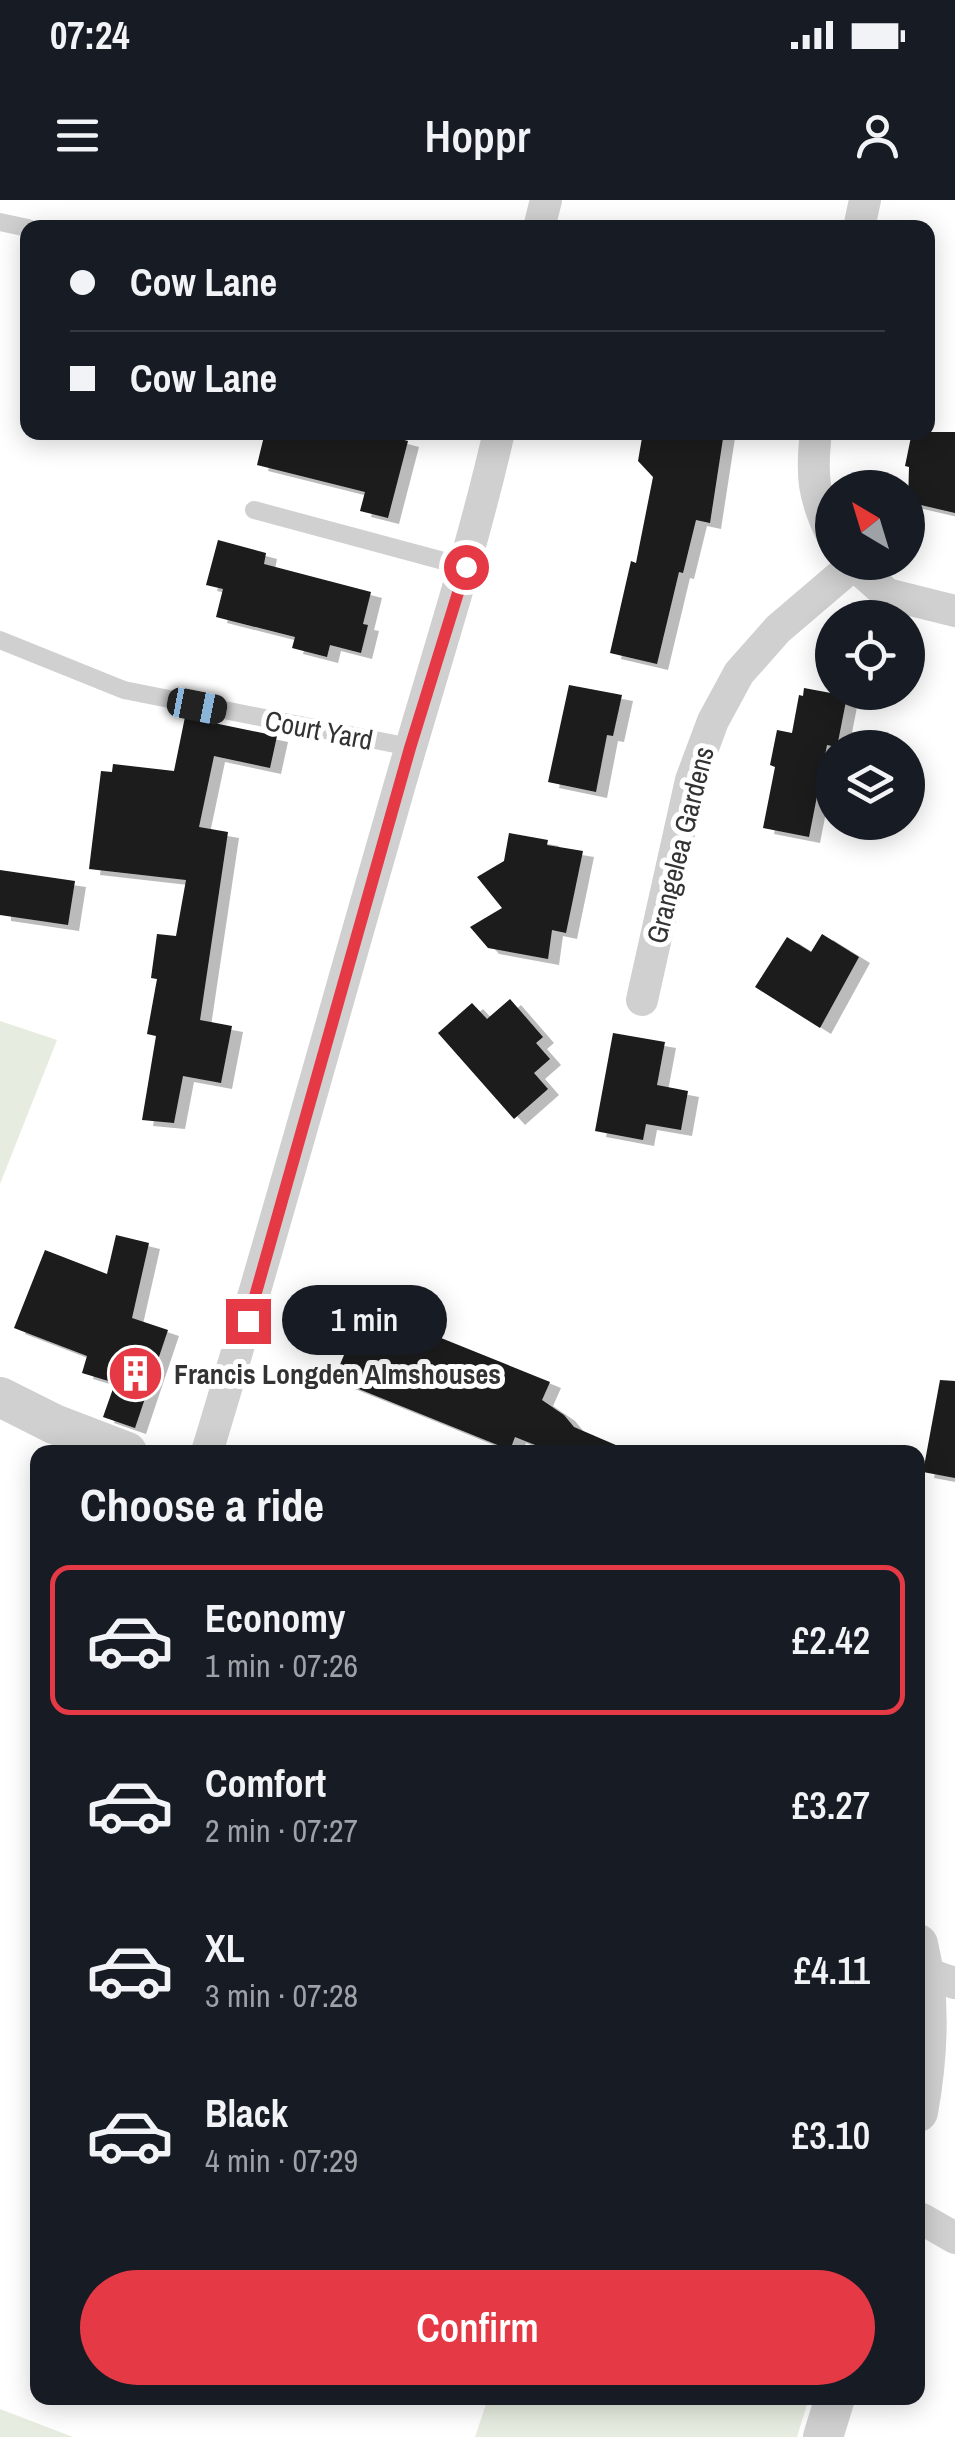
<!DOCTYPE html>
<meta charset="utf-8">
<style>
:root{--surface:#171b24;--page:#242831;--text:#f1f3f6;--muted:#9ea1a6;--line:#363941;--accent:#e63946}
body{margin:0;font-family:"Archivo Narrow",sans-serif;background:var(--page);color:var(--text);height:100vh;display:flex;flex-direction:column;font-size:38px;white-space:nowrap}
*{box-sizing:border-box;margin:0}
p{font-size:32px;color:var(--muted)}
.icon{flex:none;width:55px;height:55px;fill:none;stroke:currentColor;stroke-width:2;stroke-linecap:round;stroke-linejoin:round}
.map{position:relative;flex:1;overflow:hidden}
.sheet{position:absolute;left:30px;top:1245px;width:895px;height:960px;display:flex;flex-direction:column;background:var(--surface);border-radius:20px;box-shadow:0 5px 25px #0003}
.sheet>*{flex:none}
.guide{position:absolute;left:20px;top:20px;width:915px;height:220px;border-radius:20px;box-shadow:0 5px 25px #0003;display:grid;align-content:center;height:220px;padding:0 50px;background:var(--surface)}
.needle{width:65px;rotate:322deg}
.tools{position:absolute;left:815px;top:270px;display:grid;gap:20px}
.tools a{display:grid;place-items:center;width:110px;height:110px;border-radius:50%;background:var(--surface);box-shadow:0 5px 25px #0003;font-size:50px}
.end{position:absolute;width:45px;height:45px;margin:-22px;border:12px solid #e63946;background:#fff;box-shadow:0 0 0 5px #fff}
.from{border-radius:50%}
.bubble{position:absolute;height:70px;border-radius:35px;background:var(--surface);box-shadow:0 5px 25px #0003;font-size:32px;font-weight:600;line-height:70px;text-align:center}
.car{position:absolute;width:30px;height:60px;margin:-30px -15px;border-radius:12px;box-shadow:0 0 8px 2px #0007;background:linear-gradient(#222 24%,#8ab4d8 0 40%,#222 0 76%,#8ab4d8 0 86%,#222 0)}
.guide b{display:flex;align-items:center;gap:35px;height:95px;font-size:38px}
.guide b+b{border-top:2px solid var(--line)}
.guide i{width:25px;height:25px;background:var(--text)}
ul{padding:0;list-style:none}
li{display:flex;align-items:center;gap:30px;height:150px;margin:0 20px 15px;padding:0 30px;border:5px solid transparent;border-radius:20px}
li div{flex:1}
li b{display:block;font-size:38px}
li em{font-style:normal;font-weight:600}
li.selected{border-color:var(--accent)}
li>.icon{width:90px;height:90px;stroke-width:1.5}
h2{padding:0 50px;font-size:45px;line-height:120px}
.action{display:flex;gap:20px;margin-top:auto;padding:20px 50px}
.action a{flex:1;height:115px;border-radius:60px;background:var(--accent);color:#fff;font-size:40px;font-weight:600;line-height:115px;text-align:center}
.status{display:flex;justify-content:space-between;align-items:center;height:70px;padding:0 50px;background:var(--surface);direction:ltr}
.status svg{height:28px;fill:currentColor}
header{display:flex;justify-content:space-between;align-items:center;height:130px;padding:0 50px;background:var(--surface);font-size:45px;font-weight:600}
.map>svg:first-child{display:block}
.green{fill:#e6ecdf}
.building{fill:#1a1a1a;filter:url(#shadow)}
.lines{fill:none;stroke-linecap:round;stroke-linejoin:round}
.service{stroke:#d0d0d0;stroke-width:18}
.minor{stroke:#d0d0d0;stroke-width:32}
.tertiary{stroke:#d0d0d0;stroke-width:40}
.route{stroke:#e63946;stroke-width:12}
.labels{text-anchor:middle;stroke-width:10;stroke-linejoin:round;paint-order:stroke}
.street-label{font-size:28px;fill:#333;stroke:#fff}
.poi-label{font-size:28px;font-weight:bold;fill:#333;stroke:#fff;text-anchor:start}
</style>
<div class="status"><b>07:24</b><svg viewBox="0 0 49 12"><path d="M0 12V9h3v3zM5 12V6h3v6zM10 12V3h3v9zM15 12V0h3v12zM26 1h20v11H26zM47 4h2v5h-2z"/></svg></div>
<header><svg class="icon" aria-label="menu" viewBox="0 0 24 24"><path d="M4 6h16M4 12h16M4 18h16"/></svg>Hoppr<svg class="icon" aria-label="person" viewBox="0 0 24 24"><circle cx="12" cy="8" r="4"/><path d="M4 21q1-7 8-7t8 7"/></svg></header>
<div class="map">
<svg width="955" height="2237" viewBox="0 0 955 2237">
<defs>
<filter id="shadow"><feDropShadow dx="11" dy="6" stdDeviation="0" flood-color="#0004"/></filter>
</defs>
<rect width="100%" height="100%" fill="#fff"/>
<path class="green" d="M0,821L57,840L0,984Z
M488,2198H809L797,2237H475Z
M0,2209L73,2237H0Z"/>
<path class="building" d="M265,232H374L408,241L388,318L360,311L365,292L257,265Z
M643,232H724L710,323L696,320L683,373L679,372L657,464L610,453L631,361L636,363L653,277L638,261Z
M912,232H955V313L908,302L909,267L905,266Z
M218,340L266,353L264,364L371,392L363,424L368,425L361,453L330,445L327,457L292,448L295,437L216,417L223,389L206,385Z
M569,485L622,495L613,536L607,535L596,592L548,582Z
M804,488L847,496L837,547L827,545L809,637L763,628L775,567L770,565L777,530L792,533L799,495L803,496Z
M185,517L277,536L270,568L214,556L199,627L228,632L200,820L232,826L221,883L183,876L174,923L142,920L156,836L147,834L157,779L151,778L157,734L176,736L186,680L89,669L101,571L112,572L113,564L174,571Z
M509,633L548,640L547,645L583,651L566,733L552,730L548,759L488,748L470,727L502,708L477,677L504,661Z
M0,670L75,681L68,725L0,715Z
M822,734L859,757L820,828L755,787L787,737L811,752Z
M510,799L543,837L536,843L550,859L534,873L548,889L514,919L438,833L472,803L487,819Z
M613,833L665,842L657,885L688,891L681,930L646,924L643,940L595,931Z
M116,1035L149,1043L132,1118L168,1130L135,1228L103,1217L115,1183L82,1173L87,1156L14,1128L45,1050L107,1074Z
M364,1107L550,1182L542,1200L564,1215L574,1227L632,1252H553L515,1237L510,1250L334,1179Z
M940,1180L955,1181V1278L923,1272Z"/>
<g class="lines">
<path class="service" d="M0,22L28,28
M254,310L466,367
M0,440L124,490L410,547"/>
<path class="minor" d="M539,28L546,0
M859,28L865,0
M816,232C811,274 813,297 832,335
M851,362L887,394L955,411
M642,800L691,580L713,521L739,473L778,429L853,365
M207,1252C271,1042 329,830 390,619C426,490 469,363 499,232
M925,1773L955,1783
M922,2019L955,2038"/>
<path class="tertiary" d="M0,1197L54,1224L127,1252
M918,1744C931,1798 928,1857 918,1912
M823,2237L835,2198"/>
</g>
<g class="lines">
<path class="route" d="M248,1121L410,548L466,367"/>
</g>
<defs>
<symbol id="building-disc" viewBox="-11 -11 22 22"><circle r="9.5" fill="#e63946" stroke="#fff"/><path d="M-4-6H4V6H1V3H-1V6H-4ZM-2.5-4.3h1.7v1.8h-1.7ZM.8-4.3h1.7v1.8H.8ZM-2.5-1h1.7V.8h-1.7ZM.8-1h1.7V.8H.8Z" fill="#fff"/></symbol>
</defs>
<g fill-rule="evenodd">
<use href="#building-disc" x="104" y="1142" width="63" height="63"/>
</g>
<g class="labels">
<g class="street-label">
<text transform="translate(319 530) rotate(11)" y="10">Court Yard</text>
<text transform="translate(680 645) rotate(-76)" y="10">Grangelea Gardens</text>
</g>
<g class="poi-label">
<text x="174" y="1184">Francis Longden Almshouses</text>
</g>
</g>
</svg>
<div class="tools">
<a><svg class="needle" viewBox="-14 -14 28 28"><path d="M0-13l5 13h-10z" fill="#e53935"/><path d="M0 13l5-13h-10z" fill="#9ea1a6"/></svg></a>
<a><svg class="icon" aria-label="locate" viewBox="0 0 24 24"><circle cx="12" cy="12" r="6"/><path d="M12 2v4M12 18v4M2 12h4M18 12h4"/></svg></a>
<a><svg class="icon" aria-label="layers" viewBox="0 0 24 24"><path d="M12 4l9 5-9 5-9-5zM3 14l9 5 9-5"/></svg></a>
</div>
<i class="end from" style="left:466px;top:367px"></i>
<i class="end" style="left:248px;top:1121px"></i>
<div class="bubble" style="left:282px;top:1085px;width:165px">1 min</div>
<i class="car" style="left:197px;top:506px;rotate:101deg"></i>
<div class="guide">
<b><i class="from"></i>Cow Lane</b>
<b><i></i>Cow Lane</b>
</div>
<section class="sheet">
<h2>Choose a ride</h2>
<ul>
<li class="selected"><svg class="icon" aria-label="car" viewBox="0 0 24 24"><path d="M5 17H2v-5l4-1 3-4h7l3 4 3 1v5h-3M9 17h6M6 11h13"/><circle cx="7" cy="17" r="2"/><circle cx="17" cy="17" r="2"/></svg><div><b>Economy</b><p>1 min · 07:26</p></div><em>£2.42</em></li>
<li><svg class="icon" aria-label="car" viewBox="0 0 24 24"><path d="M5 17H2v-5l4-1 3-4h7l3 4 3 1v5h-3M9 17h6M6 11h13"/><circle cx="7" cy="17" r="2"/><circle cx="17" cy="17" r="2"/></svg><div><b>Comfort</b><p>2 min · 07:27</p></div><em>£3.27</em></li>
<li><svg class="icon" aria-label="car" viewBox="0 0 24 24"><path d="M5 17H2v-5l4-1 3-4h7l3 4 3 1v5h-3M9 17h6M6 11h13"/><circle cx="7" cy="17" r="2"/><circle cx="17" cy="17" r="2"/></svg><div><b>XL</b><p>3 min · 07:28</p></div><em>£4.11</em></li>
<li><svg class="icon" aria-label="car" viewBox="0 0 24 24"><path d="M5 17H2v-5l4-1 3-4h7l3 4 3 1v5h-3M9 17h6M6 11h13"/><circle cx="7" cy="17" r="2"/><circle cx="17" cy="17" r="2"/></svg><div><b>Black</b><p>4 min · 07:29</p></div><em>£3.10</em></li>
</ul>
<div class="action"><a>Confirm</a></div>
</section>
</div>
